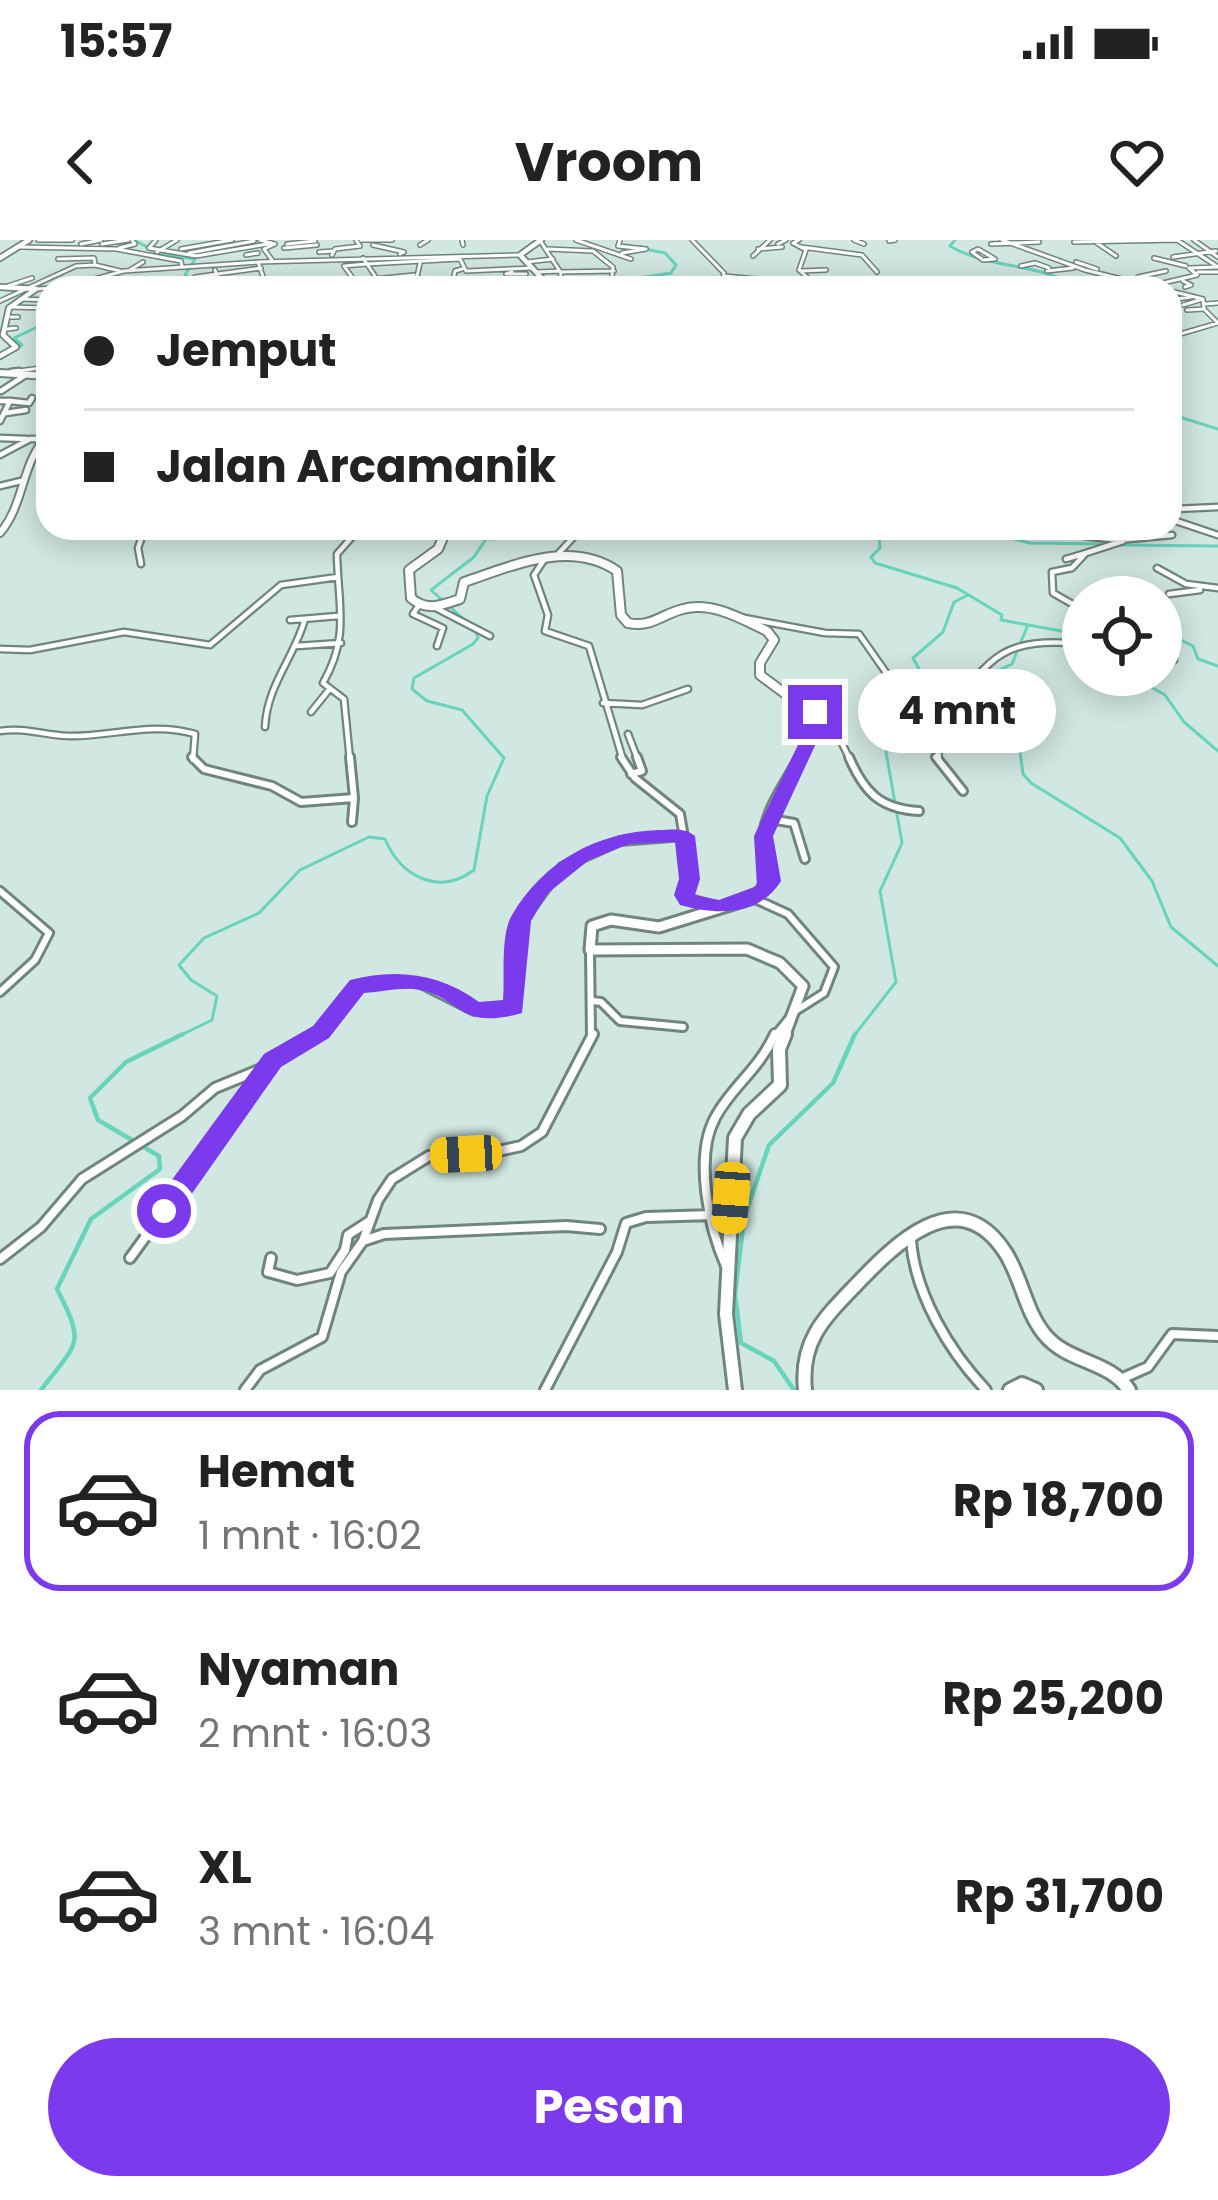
<!DOCTYPE html>
<html lang="id">
<meta charset="utf-8">
<style>
:root{--surface:#fff;--page:#f6f6f6;--text:#222;--muted:#767676;--line:#e0e0e0;--accent:#7c3aed}
body{margin:0;font-family:Poppins,sans-serif;background:var(--page);color:var(--text);height:100vh;display:flex;flex-direction:column;font-size:45px;white-space:nowrap}
*{box-sizing:border-box;margin:0}
p{font-size:39px;color:var(--muted)}
.icon{flex:none;width:66px;height:66px;fill:none;stroke:currentColor;stroke-width:2;stroke-linecap:round;stroke-linejoin:round}
.map{position:relative;height:1150px;overflow:hidden}
.sheet{display:flex;flex-direction:column;background:var(--surface);flex:1}
.sheet>*{flex:none}
.top-card{position:absolute;left:36px;top:36px;width:1146px;height:264px;border-radius:36px;box-shadow:0 6px 30px #0003;display:grid;align-content:center;height:264px;padding:0 48px;background:var(--surface)}
.fabs{position:absolute;left:1062px;top:336px;display:grid;gap:24px}
.fabs a{display:grid;place-items:center;width:120px;height:120px;border-radius:50%;background:var(--surface);box-shadow:0 6px 30px #0003;font-size:60px}
.end{position:absolute;width:54px;height:54px;margin:-27px;border:15px solid #7c3aed;background:#fff;box-shadow:0 0 0 6px #fff}
.from{border-radius:50%}
.bubble{position:absolute;height:84px;border-radius:42px;background:var(--surface);box-shadow:0 6px 30px #0003;font-size:39px;font-weight:700;line-height:84px;text-align:center}
.car{position:absolute;width:36px;height:72px;margin:-36px -18px;border-radius:15px;box-shadow:0 0 9px 3px #0007;background:linear-gradient(#f5c518 24%,#345 0 40%,#f5c518 0 76%,#345 0 86%,#f5c518 0)}
.top-card b{display:flex;align-items:center;gap:42px;height:114px;font-size:45px}
.top-card b+b{border-top:3px solid var(--line)}
.top-card i{width:30px;height:30px;background:var(--text)}
ul{padding:21px 0 0;list-style:none}
li{display:flex;align-items:center;gap:36px;height:180px;margin:0 24px 18px;padding:0 24px;border:6px solid transparent;border-radius:36px}
li div{flex:1}
li b{display:block;font-size:45px}
li em{font-style:normal;font-weight:700}
li.active{border-color:var(--accent)}
li>.icon{width:108px;height:108px;stroke-width:1.5}
.primary-button{display:flex;gap:24px;margin-top:auto;padding:24px 48px}
.primary-button a{flex:1;height:138px;border-radius:72px;background:var(--accent);color:#fff;font-size:48px;font-weight:700;line-height:138px;text-align:center}
.status{display:flex;justify-content:space-between;align-items:center;height:84px;padding:0 60px;background:var(--surface);direction:ltr}
.status svg{height:33px;fill:currentColor}
header{display:flex;justify-content:space-between;align-items:center;height:156px;padding:0 48px;background:var(--surface);font-size:54px;font-weight:700}
.map>svg:first-child{display:block}
.lines{fill:none;stroke-linecap:round;stroke-linejoin:round}
.stream-far1{stroke:#67d4bb;stroke-width:3}
.stream{stroke:#67d4bb;stroke-width:4.5}
.street-far3-casing{stroke:#71857f;stroke-width:6}
.street-far2-casing{stroke:#71857f;stroke-width:9}
.street-far1-casing{stroke:#71857f;stroke-width:12}
.street-casing{stroke:#71857f;stroke-width:14}
.secondary-far4-casing{stroke:#71857f;stroke-width:8}
.secondary-far3-casing{stroke:#71857f;stroke-width:10}
.secondary-far2-casing{stroke:#71857f;stroke-width:12}
.secondary-far1-casing{stroke:#71857f;stroke-width:15}
.secondary-casing{stroke:#71857f;stroke-width:18}
.street-far3{stroke:#fff;stroke-width:3}
.street-far2{stroke:#fff;stroke-width:4.5}
.street-far1{stroke:#fff;stroke-width:6}
.street{stroke:#fff;stroke-width:8}
.secondary-far4{stroke:#fff;stroke-width:4.5}
.secondary-far3{stroke:#fff;stroke-width:6}
.secondary-far2{stroke:#fff;stroke-width:8}
.secondary-far1{stroke:#fff;stroke-width:9}
.secondary{stroke:#fff;stroke-width:12}
.route{fill:#7c3aed}
</style>
<div class="status"><b>15:57</b><svg viewBox="0 0 49 12"><path d="M0 12V9h3v3zM5 12V6h3v6zM10 12V3h3v9zM15 12V0h3v12zM26 1h20v11H26zM47 4h2v5h-2z"/></svg></div>
<header><svg class="icon" aria-label="back" viewBox="0 0 24 24"><path d="M15 5l-7 7 7 7"/></svg>Vroom<svg class="icon" aria-label="heart" viewBox="0 0 24 24"><path d="M12 20l-8-8c-3-5 5-10 8-4 3-6 11-1 8 4z"/></svg></header>
<div class="map">
<svg width="1218" height="1150" viewBox="0 0 1218 1150">
<rect width="100%" height="100%" fill="#d1e7e1"/>
<g class="lines">
<path class="stream-far1" d="M134,0L160,14L195,19L185,35L193,40L159,48
M955,0L950,6C990,30 1040,22 1078,48
M620,4L665,13L676,25L671,33L632,39L634,48
M0,119L22,105L14,98L48,82
M1170,174L1218,189
M878,288L880,308L871,317L875,323L957,348L1002,375L1001,380L1083,395
M971,288L1030,303L1109,304
M1119,305L1218,306
M467,382L431,350L474,317L486,299L529,297L545,288
M1027,387L1012,424L978,440L982,471L1019,504L1023,534L1031,543L1120,598L1152,641L1171,687L1218,726
M1161,390L1193,406L1198,419L1218,426
M1130,435L1165,455L1184,482L1218,511
M177,797L212,780L217,756L191,740L179,725L204,698L259,673L300,630L369,597L385,599C401,637 439,656 474,630L487,556L504,518L462,470L427,461L412,449L414,438L473,404L478,398L474,388
M853,797L896,742L880,651L902,603L886,512L902,490L942,472L913,418L943,392L954,362L968,355"/>
<path class="stream" d="M41,1150C78,1101 86,1106 57,1049L91,979L160,929L159,916L98,880L90,858L126,822L183,794
M794,1150L774,1121L741,1103L735,1054L744,978L769,905L833,843L855,794"/>
<defs>
<path id="street-far3" d="M38,0H72
M156,0L149,8L196,16L268,4
M260,0L275,4L264,9L272,20
M361,0H392
M462,0L463,5
M576,0L631,19
M620,0L618,6L646,9L622,13
M692,0L724,33L722,44L729,48
M799,0L793,3L806,10L799,30L816,45L829,48
M854,0L864,4
M1002,0L1085,30L1203,59L1204,69L1218,83L1170,97
M1194,0L1218,17
M889,1L895,0
M541,2L561,33L559,48
M1074,2L1177,0
M1097,3L1116,16
M81,4L101,0
M102,4L128,0
M287,4L315,1
M778,4L786,0
M991,4L1039,2
M373,5L404,12L400,14
M420,5L428,0
M21,7L116,9L181,21L182,27
M801,7L862,15L877,32
M119,8L135,4L132,0
M284,8L317,5
M181,9L232,0
M548,9L593,11L613,27L612,36
M758,9L782,7
M978,9L995,19L983,20L972,12Z
M157,12L177,0
M319,12L334,11
M189,13L254,1
M246,15L258,13
M332,15L335,9L360,6L356,0
M753,16L770,0
M1173,17L1216,11
M363,18L367,24L460,19L466,31L533,28
M1154,18L1186,26
M58,19L94,18L95,25L120,31
M527,22L553,19
M1076,22L1097,29
M420,23L416,41L453,40L455,31L462,29
M1021,26L1035,23L1049,28
M130,30L143,22
M800,31L826,30
M1047,31L1073,28
M512,32L506,34H526
M537,32L560,31
M560,32L614,31
M1198,32H1218
M725,36L756,39L769,48
M195,37L261,28
M1138,37L1166,31
M1114,38L1138,48
M1183,41L1191,45L1185,47
M895,43L900,48
M1163,43L1197,35L1189,28L1218,27L1177,0
M316,45L414,35
M8,46L32,38
M62,48L124,31L258,22
M207,48L218,38L215,30
M225,48L252,46
M267,48L258,22L520,15
M360,48L344,26L367,24L383,48
M36,49L54,48
M20,59L48,60
M1170,60L1191,57
M0,61L76,26L95,25
M1205,64L1218,63
M1183,65L1203,59
M10,67L48,68
M1187,70L1204,69
M11,77H18
M43,79L48,75
M7,89L16,88
M11,132L48,127"/>
<path id="street-far2" d="M11,132L19,131
M1,151L24,136
M0,161H10L0,181
M10,161L29,163L32,158
M6,173L26,170
M0,198L27,199
M0,215L30,199H41
M0,246L21,241
M1175,255V268
M1175,269L1218,267
M1170,279L1218,295
M1013,288L1119,300L1172,295
M1100,288L1125,297
M557,315L582,288
M1066,319L1086,313
M544,320L534,335L548,375L545,391L589,406L623,520
M141,324L138,308L145,288
M1157,328L1186,344L1218,348
M1169,354L1200,350
M419,365L413,374L443,388L437,406
M434,367L490,396
M1083,370L1053,353L1052,332L1072,328L1086,313L1123,301
M739,377L825,393L859,394L908,464L934,479L950,476C989,413 1007,397 1083,404
M290,380L338,376
M1161,381L1174,389L1161,394
M1161,402L1174,420
M297,406L341,403
M0,409L30,410L124,392L210,405L281,345L338,337
M603,463L642,465L688,449
M806,466C831,477 839,496 850,520
M311,472L328,451
M265,487C267,445 294,418 305,379
M0,491C24,487 44,495 68,496C112,497 151,481 195,494L193,520
M628,494L638,520
M350,520L344,459L323,443C350,396 338,366 337,314L360,288
M939,520L937,501L956,481L952,472"/>
<path id="street-far1" d="M192,517L204,529L272,546L301,562L354,558L350,517
M621,517L635,538L680,574L689,627L684,657L717,667
M849,517C864,552 880,569 919,571
M936,517L963,551
M631,534L642,531L637,517
M770,579L794,583L805,619
M352,582L354,558
M0,651L49,693L35,720L0,752
M753,658L788,674L834,727L824,753L797,770
M590,711L591,797
M593,761L601,762L620,781L683,787
M313,797L358,746L374,742L419,743L474,771L514,767L518,686L562,627L620,601L684,596
M774,797L791,776"/>
<path id="street" d="M911,1000C915,1054 949,1111 986,1150
M363,1001L384,994L566,986L600,989
M130,1018L268,829
M271,1018L268,1032L297,1040L330,1033L345,1010L348,995L368,982
M0,1019L41,987L82,939L182,876L215,848L266,827L318,794
M726,1026C709,988 694,917 715,878C731,847 758,831 775,794
M1123,1138L1148,1127L1172,1094L1218,1096
M245,1150L260,1130L322,1097L341,1032L363,1001L378,960L392,939L429,916L498,911L521,906L542,892L593,794
M545,1150L617,1012L626,983L646,977L713,975"/>
<path id="secondary-far4" d="M541,0L520,15L551,48
M0,18L29,0
M0,47L36,49L9,68L3,95L16,107L0,116
M0,133L14,134"/>
<path id="secondary-far3" d="M0,133L48,136
M0,293C25,264 21,222 48,195
M441,303L448,288"/>
<path id="secondary-far2" d="M442,300L438,309L409,330L411,358C427,372 442,365 460,359L464,342C512,326 570,299 617,331L621,375L628,383C651,388 662,374 683,369C712,361 742,379 767,391L774,400L760,423V435L818,478L799,520"/>
<path id="secondary-far1" d="M784,797L803,746L780,723L747,709L590,710L592,686L611,680L659,687L753,658C779,637 761,624 764,597C767,569 788,541 801,517"/>
<path id="secondary" d="M735,1150L726,1074L735,898L749,874L780,845L779,809L785,794
M805,1150C800,1102 823,1079 854,1047C893,1006 957,939 1005,1012C1022,1038 1025,1071 1045,1095C1068,1123 1109,1120 1129,1150
M1010,1150L1022,1144L1036,1150"/>
</defs>
<use href="#street-far3" class="street-far3-casing"/>
<use href="#street-far2" class="street-far2-casing"/>
<use href="#street-far1" class="street-far1-casing"/>
<use href="#street" class="street-casing"/>
<use href="#secondary-far4" class="secondary-far4-casing"/>
<use href="#secondary-far3" class="secondary-far3-casing"/>
<use href="#secondary-far2" class="secondary-far2-casing"/>
<use href="#secondary-far1" class="secondary-far1-casing"/>
<use href="#secondary" class="secondary-casing"/>
<use href="#street-far3" class="street-far3"/>
<use href="#street-far2" class="street-far2"/>
<use href="#street-far1" class="street-far1"/>
<use href="#street" class="street"/>
<use href="#secondary-far4" class="secondary-far4"/>
<use href="#secondary-far3" class="secondary-far3"/>
<use href="#secondary-far2" class="secondary-far2"/>
<use href="#secondary-far1" class="secondary-far1"/>
<use href="#secondary" class="secondary"/>
</g>
<path class="route" d="M815,467L822,469L826,482L773,596L781,641C759,677 716,675 680,665L674,655L679,639L675,602L629,604L589,620L548,653L531,681L522,773C454,792 462,754 413,749C398,748 380,752 364,753L329,798L281,827L174,979H155L151,971L155,963L264,814L313,786L350,740C396,728 440,733 479,762L503,760C505,737 500,695 512,675C543,622 596,592 659,590C673,590 684,587 695,596L700,639L695,655L719,660L757,646L754,596L809,482L807,472Z"/>
</svg>
<div class="fabs">
<a><svg class="icon" aria-label="locate" viewBox="0 0 24 24"><circle cx="12" cy="12" r="6"/><path d="M12 2v4M12 18v4M2 12h4M18 12h4"/></svg></a>
</div>
<i class="end from" style="left:164px;top:971px"></i>
<i class="end" style="left:815px;top:472px"></i>
<div class="bubble" style="left:858px;top:429px;width:198px">4 mnt</div>
<i class="car" style="left:466px;top:914px;rotate:267deg"></i>
<i class="car" style="left:731px;top:958px;rotate:184deg"></i>
<div class="top-card">
<b><i class="from"></i>Jemput</b>
<b><i></i>Jalan Arcamanik</b>
</div>
</div>
<section class="sheet">
<ul>
<li class="active"><svg class="icon" aria-label="car" viewBox="0 0 24 24"><path d="M5 17H2v-5l4-1 3-4h7l3 4 3 1v5h-3M9 17h6M6 11h13"/><circle cx="7" cy="17" r="2"/><circle cx="17" cy="17" r="2"/></svg><div><b>Hemat</b><p>1 mnt · 16:02</p></div><em>Rp 18,700</em></li>
<li><svg class="icon" aria-label="car" viewBox="0 0 24 24"><path d="M5 17H2v-5l4-1 3-4h7l3 4 3 1v5h-3M9 17h6M6 11h13"/><circle cx="7" cy="17" r="2"/><circle cx="17" cy="17" r="2"/></svg><div><b>Nyaman</b><p>2 mnt · 16:03</p></div><em>Rp 25,200</em></li>
<li><svg class="icon" aria-label="car" viewBox="0 0 24 24"><path d="M5 17H2v-5l4-1 3-4h7l3 4 3 1v5h-3M9 17h6M6 11h13"/><circle cx="7" cy="17" r="2"/><circle cx="17" cy="17" r="2"/></svg><div><b>XL</b><p>3 mnt · 16:04</p></div><em>Rp 31,700</em></li>
</ul>
<div class="primary-button"><a>Pesan</a></div>
</section>
